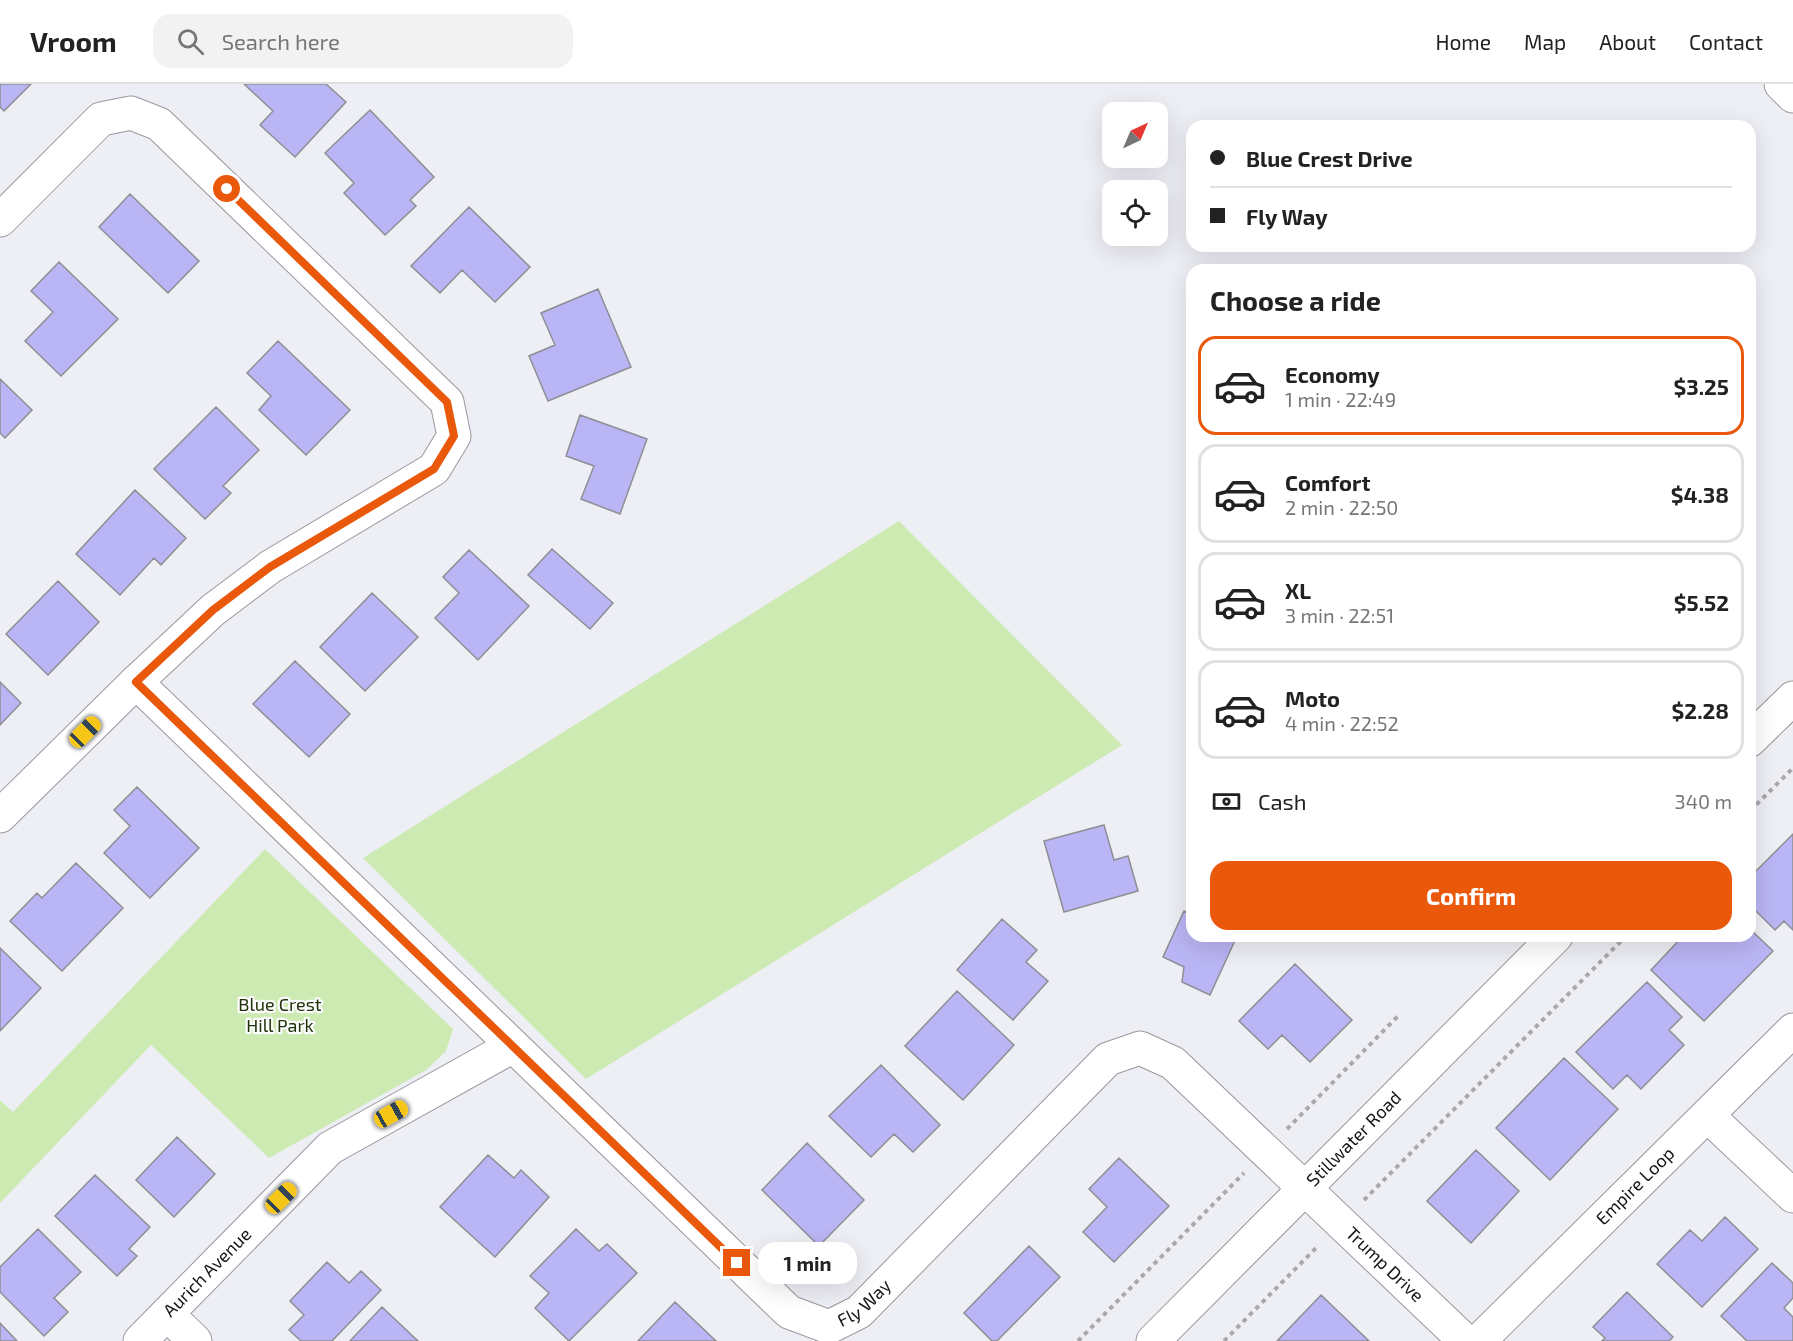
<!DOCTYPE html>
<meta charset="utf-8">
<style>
:root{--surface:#fff;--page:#f2f2f2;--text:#222;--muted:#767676;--line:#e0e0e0;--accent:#ea580c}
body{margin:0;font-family:"Exo 2",sans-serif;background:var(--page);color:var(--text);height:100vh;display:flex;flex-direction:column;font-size:22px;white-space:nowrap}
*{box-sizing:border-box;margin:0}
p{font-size:20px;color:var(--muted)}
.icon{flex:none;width:33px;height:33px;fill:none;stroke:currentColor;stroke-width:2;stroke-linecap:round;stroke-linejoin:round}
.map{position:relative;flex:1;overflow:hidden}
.panel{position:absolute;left:1186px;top:180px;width:570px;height:678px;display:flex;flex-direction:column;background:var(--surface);border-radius:18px;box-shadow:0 6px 24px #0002}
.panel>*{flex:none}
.banner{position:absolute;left:1186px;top:36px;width:570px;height:132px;border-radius:18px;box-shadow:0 6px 24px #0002;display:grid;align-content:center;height:132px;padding:0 24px;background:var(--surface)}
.needle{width:39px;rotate:44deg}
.fabs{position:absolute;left:1102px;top:18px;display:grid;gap:12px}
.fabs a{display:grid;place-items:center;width:66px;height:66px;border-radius:12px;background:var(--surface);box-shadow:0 6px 24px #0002;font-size:30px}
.end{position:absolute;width:27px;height:27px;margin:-14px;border:8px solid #ea580c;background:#fff;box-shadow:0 0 0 3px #fff}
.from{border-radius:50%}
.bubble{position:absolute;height:42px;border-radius:18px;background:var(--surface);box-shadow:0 6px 24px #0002;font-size:20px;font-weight:700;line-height:42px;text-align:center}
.car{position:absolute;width:18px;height:36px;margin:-18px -9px;border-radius:8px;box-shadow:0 0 4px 2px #0007;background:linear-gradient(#f5c518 24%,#345 0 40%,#f5c518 0 76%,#345 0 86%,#f5c518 0)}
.banner b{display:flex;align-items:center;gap:21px;height:57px;font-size:22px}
.banner b+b{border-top:2px solid var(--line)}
.banner i{width:15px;height:15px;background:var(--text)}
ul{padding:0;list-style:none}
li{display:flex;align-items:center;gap:18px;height:99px;margin:0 12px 9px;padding:0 12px;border:3px solid var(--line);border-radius:18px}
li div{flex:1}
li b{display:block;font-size:22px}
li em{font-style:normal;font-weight:700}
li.on{border-color:var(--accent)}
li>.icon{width:54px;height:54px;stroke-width:1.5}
h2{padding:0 24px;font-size:27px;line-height:72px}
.pay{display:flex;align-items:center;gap:15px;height:66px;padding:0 24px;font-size:22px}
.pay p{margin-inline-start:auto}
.cta{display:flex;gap:12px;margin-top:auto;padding:12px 24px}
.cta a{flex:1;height:69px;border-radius:18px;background:var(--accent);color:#fff;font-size:24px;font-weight:700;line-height:69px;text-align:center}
header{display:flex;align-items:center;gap:36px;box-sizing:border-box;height:84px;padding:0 30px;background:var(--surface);border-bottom:2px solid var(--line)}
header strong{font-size:28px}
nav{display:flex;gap:33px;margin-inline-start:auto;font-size:21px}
.search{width:420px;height:54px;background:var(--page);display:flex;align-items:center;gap:15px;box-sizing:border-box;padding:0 21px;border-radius:18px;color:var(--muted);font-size:22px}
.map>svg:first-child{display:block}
.green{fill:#cceab2}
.building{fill:#bab5f4;stroke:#8e8e94;stroke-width:1.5}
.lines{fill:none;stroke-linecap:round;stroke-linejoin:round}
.street-casing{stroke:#98989e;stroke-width:35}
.secondary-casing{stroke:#98989e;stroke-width:35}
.path{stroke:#a8a8ad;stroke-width:4;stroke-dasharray:4.5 4.5;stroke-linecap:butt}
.street{stroke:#fff;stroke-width:33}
.secondary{stroke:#fff;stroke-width:33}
.route{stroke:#ea580c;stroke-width:8}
.labels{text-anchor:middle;stroke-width:4.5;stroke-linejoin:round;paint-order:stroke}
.park-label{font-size:18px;fill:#203307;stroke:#fcfcfe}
.street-label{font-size:18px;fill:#151517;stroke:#fcfcfe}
</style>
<header>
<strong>Vroom</strong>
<div class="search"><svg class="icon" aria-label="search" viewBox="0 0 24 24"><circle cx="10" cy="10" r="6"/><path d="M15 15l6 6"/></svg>Search here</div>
<nav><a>Home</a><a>Map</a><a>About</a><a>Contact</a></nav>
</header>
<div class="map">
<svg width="1793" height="1257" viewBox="0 0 1793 1257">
<rect width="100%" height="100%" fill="#eeeef5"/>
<path class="green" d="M899,437L1122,661L586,995L363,774Z
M265,765L453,945L446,967L426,986L269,1074L151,961L0,1119V1016L13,1028Z"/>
<path class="building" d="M0,0H31L4,27L0,23Z
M244,0H326L346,18L295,73L260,41L273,27Z
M370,26L434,93L410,116L416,122L385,151L344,109L354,99L325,69Z
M130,110L199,177L168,209L99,143Z
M469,123L530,183L495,218L462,186L440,209L411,182Z
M59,178L118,235L61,292L25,257L53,228L31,207Z
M598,205L631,283L548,317L529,272L555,261L541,229Z
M278,257L350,326L306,371L259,326L271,312L247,289Z
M0,295L32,326L5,354L0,349Z
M216,323L259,366L223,402L231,409L205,435L154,385Z
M580,331L647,355L620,430L581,415L594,382L566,372Z
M135,406L186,454L161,481L154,474L120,511L76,470Z
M552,465L613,519L590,545L528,491Z
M469,466L529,522L478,576L435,534L459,509L443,493Z
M58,497L99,538L48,591L6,550Z
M372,509L418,553L365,607L320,563Z
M295,577L350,630L309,673L253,620Z
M0,598L21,619L0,641Z
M137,703L199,764L150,814L104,769L130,742L114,726Z
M1104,741L1114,776L1128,772L1138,807L1064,828L1044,757Z
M1793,750V846L1784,837L1775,846L1750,821V793Z
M76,779L123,824L62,887L10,837L37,809L42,814Z
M1184,827L1192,831V852H1237L1210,911L1182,898L1184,883L1163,873Z
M1002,835L1037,866L1026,878L1048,897L1013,936L957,886Z
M1750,845L1773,867L1704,937L1651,886L1683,852H1750Z
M0,864L41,904L0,947Z
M1295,880L1352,936L1310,978L1282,951L1268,965L1239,937Z
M1647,898L1682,933L1669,946L1684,961L1641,1005L1627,991L1613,1005L1576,968Z
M957,907L1014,961L963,1016L905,962Z
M1564,974L1618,1025L1550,1096L1496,1044Z
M881,981L940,1041L913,1068L894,1050L871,1073L829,1032Z
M177,1053L215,1090L174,1133L136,1096Z
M807,1059L864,1116L819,1162L762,1106Z
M1476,1066L1519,1107L1471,1159L1427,1117Z
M488,1071L514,1094L521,1086L549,1113L495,1173L440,1123Z
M1119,1074L1169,1122L1114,1178L1083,1148L1107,1123L1089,1105Z
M95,1091L150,1143L129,1165L137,1172L117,1192L55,1132Z
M1725,1133L1758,1165L1702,1223L1657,1180L1690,1146L1702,1157Z
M38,1145L81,1188L54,1214L68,1228L44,1252L0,1208V1183Z
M576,1145L599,1167L607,1160L637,1189L569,1257L535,1224L549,1209L530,1192Z
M1029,1162L1060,1193L997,1257H992L964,1229Z
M327,1178L349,1199L361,1187L381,1206L332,1257H301L289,1246L304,1231L290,1217Z
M1772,1179L1793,1199V1214L1784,1224L1793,1233V1257H1747L1721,1232Z
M1627,1208L1673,1253L1669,1257H1602L1605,1254L1593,1243Z
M1321,1211L1369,1257H1277Z
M675,1218L716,1257H638Z
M382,1223L418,1257H350Z
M0,1239L17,1257H0Z"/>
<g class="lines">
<defs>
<g id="street">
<path d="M1781,0L1793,12"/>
<path d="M0,136L101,35L131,29L159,40L447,318L454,352L434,385L270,483L213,526L136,598L0,732"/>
<path id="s1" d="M136,598L789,1228L829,1243L859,1228L1108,975L1140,964L1173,979L1465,1257"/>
<path d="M1708,1032L1793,1112"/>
<path d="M167,1230L195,1257"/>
<path id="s2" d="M140,1257L330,1064L513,962"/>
<path id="s3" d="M1479,1257L1793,946"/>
</g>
<g id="secondary">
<path d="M1750,656L1793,614"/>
<path id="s4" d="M1153,1257L1556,852"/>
</g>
</defs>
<use href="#street" class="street-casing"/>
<use href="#secondary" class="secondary-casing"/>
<path class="path" d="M1750,727L1793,684
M1287,1045L1398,932
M1364,1116L1626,852
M1078,1257L1244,1089
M1224,1257L1318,1162"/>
<use href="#street" class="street"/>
<use href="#secondary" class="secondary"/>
</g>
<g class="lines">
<path class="route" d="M227,105L447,318L454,352L434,385L270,483L213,526L136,598L737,1179"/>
</g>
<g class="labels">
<g class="park-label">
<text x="280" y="927">Blue Crest<tspan x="280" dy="21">Hill Park</tspan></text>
</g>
<g class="street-label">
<text dy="6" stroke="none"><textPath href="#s4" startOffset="285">Stillwater Road</textPath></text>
<text dy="6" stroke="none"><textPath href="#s3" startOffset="220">Empire Loop</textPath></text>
<text dy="6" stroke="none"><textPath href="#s1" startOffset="1701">Trump Drive</textPath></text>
<text dy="6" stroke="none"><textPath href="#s2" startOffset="96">Aurich Avenue</textPath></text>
<text dy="6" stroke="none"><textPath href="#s1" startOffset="993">Fly Way</textPath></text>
</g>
</g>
</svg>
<div class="fabs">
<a><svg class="needle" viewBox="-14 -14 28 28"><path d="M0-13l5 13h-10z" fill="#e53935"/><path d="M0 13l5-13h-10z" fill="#767676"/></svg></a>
<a><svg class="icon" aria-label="locate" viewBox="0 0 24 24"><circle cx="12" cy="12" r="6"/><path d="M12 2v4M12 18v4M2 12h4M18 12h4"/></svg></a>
</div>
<i class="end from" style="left:227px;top:105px"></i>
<i class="end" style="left:737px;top:1179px"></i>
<div class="bubble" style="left:758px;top:1158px;width:99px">1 min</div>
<i class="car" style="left:85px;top:648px;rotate:45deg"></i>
<i class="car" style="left:391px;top:1030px;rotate:61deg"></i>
<i class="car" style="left:281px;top:1114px;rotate:45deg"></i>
<div class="banner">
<b><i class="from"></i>Blue Crest Drive</b>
<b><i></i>Fly Way</b>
</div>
<section class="panel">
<h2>Choose a ride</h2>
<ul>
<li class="on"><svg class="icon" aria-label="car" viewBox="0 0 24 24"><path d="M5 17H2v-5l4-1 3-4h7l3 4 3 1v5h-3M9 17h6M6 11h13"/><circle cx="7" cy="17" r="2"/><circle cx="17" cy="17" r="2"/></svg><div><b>Economy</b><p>1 min · 22:49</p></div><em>$3.25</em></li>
<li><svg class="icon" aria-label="car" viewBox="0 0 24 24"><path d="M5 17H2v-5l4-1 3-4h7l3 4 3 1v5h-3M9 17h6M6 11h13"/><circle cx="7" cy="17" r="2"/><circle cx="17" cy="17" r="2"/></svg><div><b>Comfort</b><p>2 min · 22:50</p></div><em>$4.38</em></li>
<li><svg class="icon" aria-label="car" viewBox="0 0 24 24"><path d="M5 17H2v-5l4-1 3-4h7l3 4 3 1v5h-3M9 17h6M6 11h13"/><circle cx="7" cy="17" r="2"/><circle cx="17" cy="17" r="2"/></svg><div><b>XL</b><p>3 min · 22:51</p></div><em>$5.52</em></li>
<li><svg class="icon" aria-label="car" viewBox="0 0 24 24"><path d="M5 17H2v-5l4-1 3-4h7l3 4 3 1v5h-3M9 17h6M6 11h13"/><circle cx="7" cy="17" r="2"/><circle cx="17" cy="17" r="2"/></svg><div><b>Moto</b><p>4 min · 22:52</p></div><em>$2.28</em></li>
</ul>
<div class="pay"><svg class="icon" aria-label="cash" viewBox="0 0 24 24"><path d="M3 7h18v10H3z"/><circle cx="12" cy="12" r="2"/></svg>Cash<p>340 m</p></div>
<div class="cta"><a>Confirm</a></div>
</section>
</div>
